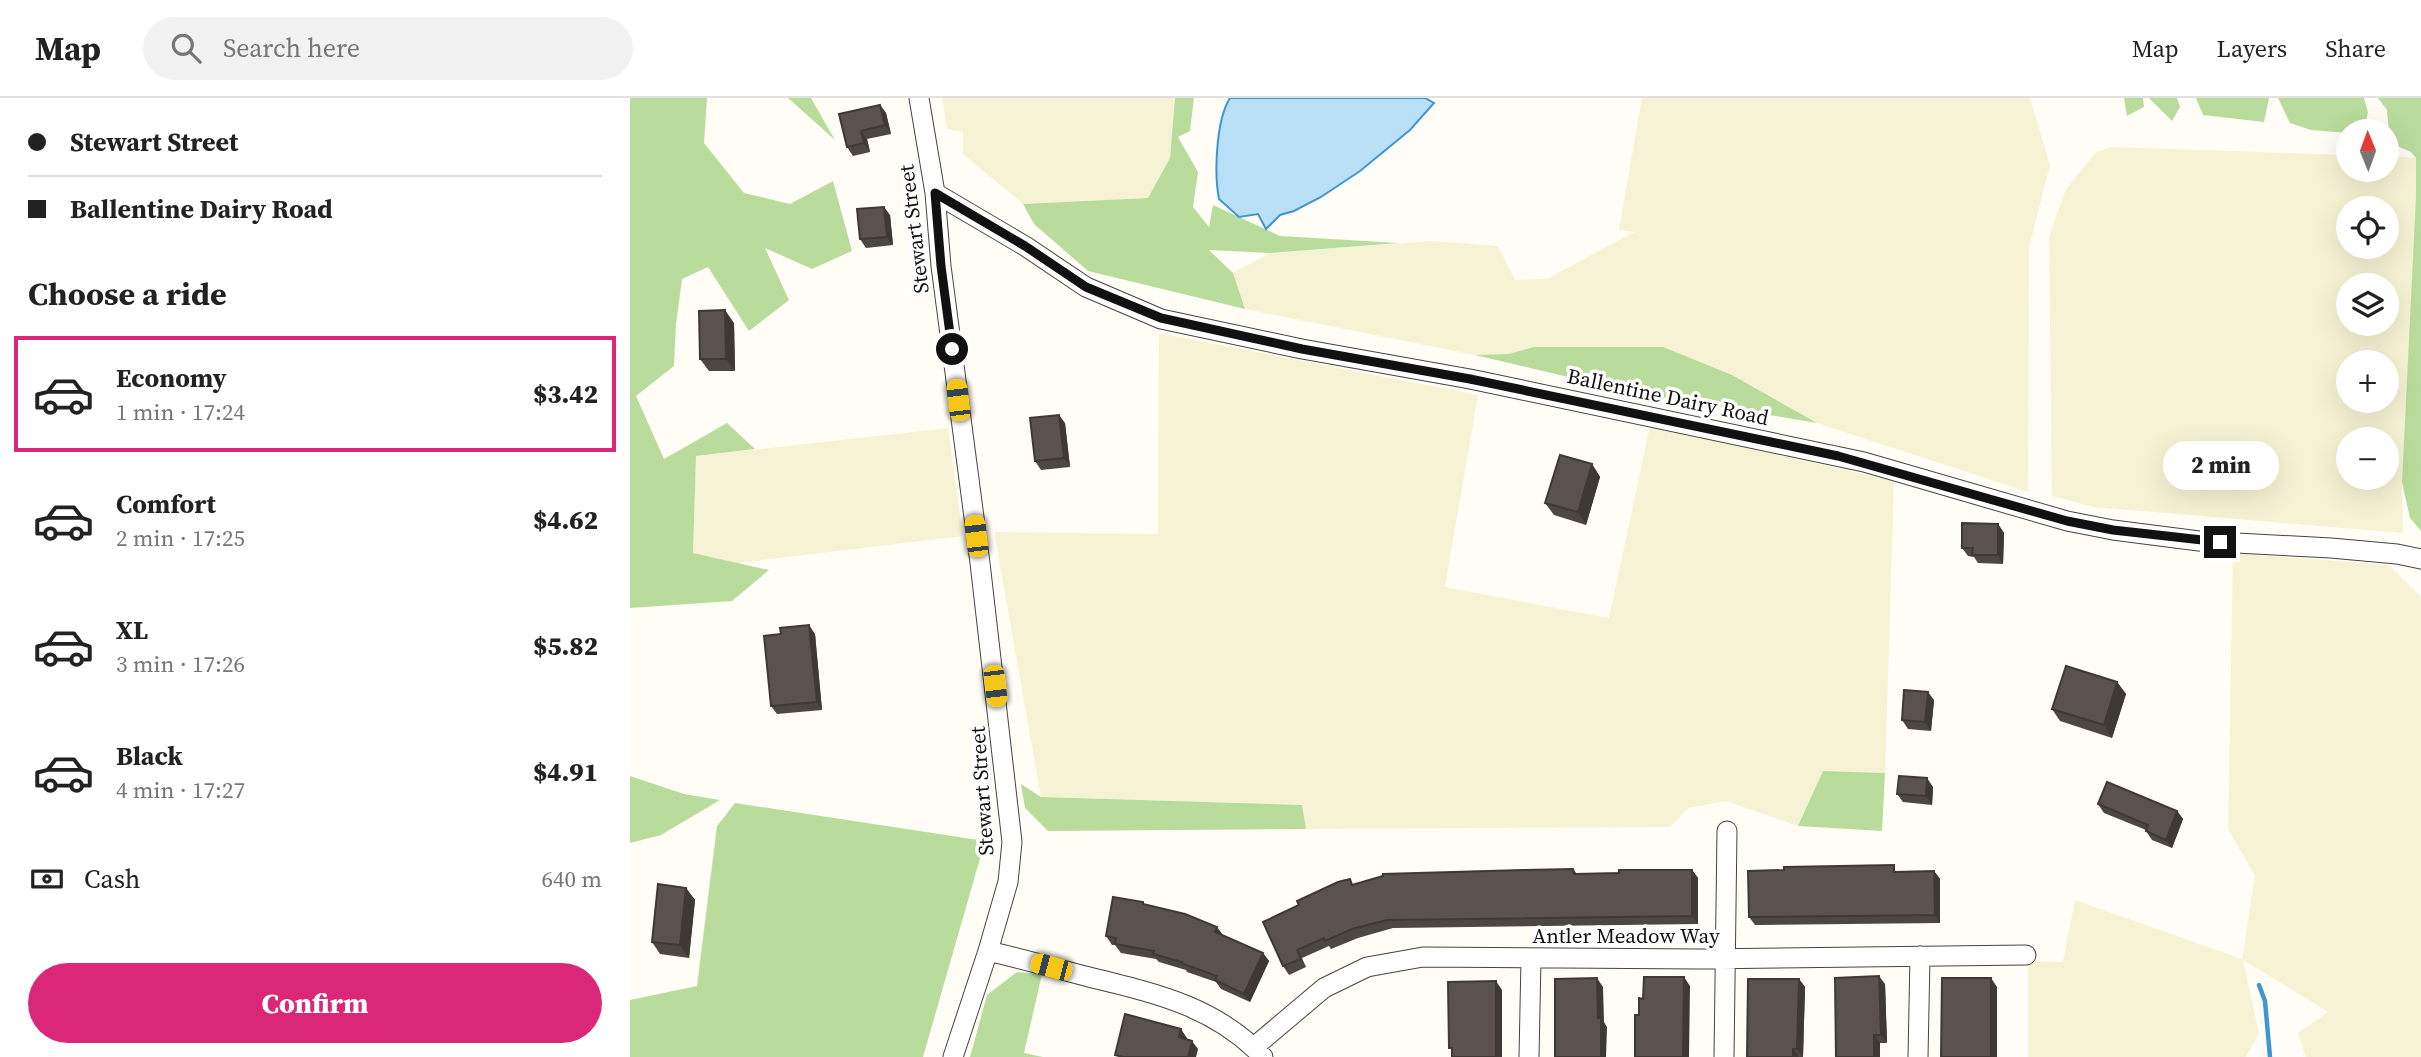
<!DOCTYPE html>
<meta charset="utf-8">
<style>
:root{--surface:#fff;--page:#f2f2f2;--text:#222;--muted:#767676;--line:#e0e0e0;--accent:#db2777}
body{margin:0;font-family:"Source Serif 4",serif;background:var(--page);color:var(--text);height:100vh;display:flex;flex-direction:column;font-size:26px;white-space:nowrap}
*{box-sizing:border-box;margin:0}
p{font-size:23px;color:var(--muted)}
.icon{flex:none;width:38px;height:38px;fill:none;stroke:currentColor;stroke-width:2;stroke-linecap:round;stroke-linejoin:round}
.map{position:relative;flex:1;overflow:hidden}
.side{display:flex;flex-direction:column;background:var(--surface);width:630px}
.side>*{flex:none}
.hud{display:grid;align-content:center;height:154px;padding:0 28px;background:var(--surface)}
.needle{width:46px;rotate:359deg}
.tools{position:absolute;left:1706px;top:21px;display:grid;gap:14px}
.tools a{display:grid;place-items:center;width:63px;height:63px;border-radius:50%;background:var(--surface);box-shadow:0 7px 28px #0002;font-size:35px}
.end{position:absolute;width:32px;height:32px;margin:-16px;border:9px solid #111;background:#fff;box-shadow:0 0 0 4px #fff}
.from{border-radius:50%}
.bubble{position:absolute;height:49px;border-radius:24px;background:var(--surface);box-shadow:0 7px 28px #0002;font-size:23px;font-weight:800;line-height:49px;text-align:center}
.car{position:absolute;width:21px;height:42px;margin:-21px -10px;border-radius:9px;box-shadow:0 0 5px 2px #0007;background:linear-gradient(#f5c518 24%,#345 0 40%,#f5c518 0 76%,#345 0 86%,#f5c518 0)}
.hud b{display:flex;align-items:center;gap:24px;height:66px;font-size:26px}
.hud b+b{border-top:2px solid var(--line)}
.hud i{width:18px;height:18px;background:var(--text)}
ul{padding:0;list-style:none}
li{display:flex;align-items:center;gap:21px;height:116px;margin:0 14px 10px;padding:0 14px;border:4px solid transparent;border-radius:0px}
li div{flex:1}
li b{display:block;font-size:26px}
li em{font-style:normal;font-weight:800}
li.active{border-color:var(--accent)}
li>.icon{width:63px;height:63px;stroke-width:1.5}
h2{padding:0 28px;font-size:32px;line-height:84px}
.pay{display:flex;align-items:center;gap:18px;height:77px;padding:0 28px;font-size:26px}
.pay p{margin-inline-start:auto}
.primary-button{display:flex;gap:14px;margin-top:auto;padding:14px 28px}
.primary-button a{flex:1;height:80px;border-radius:42px;background:var(--accent);color:#fff;font-size:28px;font-weight:800;line-height:80px;text-align:center}
header{display:flex;align-items:center;gap:42px;box-sizing:border-box;height:98px;padding:0 35px;background:var(--surface);border-bottom:2px solid var(--line)}
header strong{font-size:33px}
nav{display:flex;gap:38px;margin-inline-start:auto;font-size:24px}
.search{width:490px;height:63px;background:var(--page);display:flex;align-items:center;gap:18px;box-sizing:border-box;padding:0 24px;border-radius:38px;color:var(--muted);font-size:26px}
main{display:flex;flex:1;min-height:0}
.map>svg:first-child{display:block}
.farmland{fill:#f6f3d4;fill-rule:evenodd}
.forest{fill:#b9dc9c}
.water{fill:#b9e0f7;stroke:#3f96cf;stroke-width:2}
.lines{fill:none;stroke-linecap:round;stroke-linejoin:round}
.stream{stroke:#3f96cf;stroke-width:4.5}
.minor-casing{stroke:#444;stroke-width:21}
.minor{stroke:#fff;stroke-width:19}
.wall{fill:#4d4742}
.shaded-wall{fill:#3f3936}
.building{fill:#5a524d;stroke:#3f3936;stroke-width:2}
.route{stroke:#111;stroke-width:9}
.labels{text-anchor:middle;stroke-width:7;stroke-linejoin:round;paint-order:stroke}
.street-label{font-size:21px;fill:#111;stroke:#fff}
</style>
<header>
<strong>Map</strong>
<div class="search"><svg class="icon" aria-label="search" viewBox="0 0 24 24"><circle cx="10" cy="10" r="6"/><path d="M15 15l6 6"/></svg>Search here</div>
<nav><a>Map</a><a>Layers</a><a>Share</a></nav>
</header>
<main>
<section class="side">
<div class="hud">
<b><i class="from"></i>Stewart Street</b>
<b><i></i>Ballentine Dairy Road</b>
</div>
<h2>Choose a ride</h2>
<ul>
<li class="active"><svg class="icon" aria-label="car" viewBox="0 0 24 24"><path d="M5 17H2v-5l4-1 3-4h7l3 4 3 1v5h-3M9 17h6M6 11h13"/><circle cx="7" cy="17" r="2"/><circle cx="17" cy="17" r="2"/></svg><div><b>Economy</b><p>1 min · 17:24</p></div><em>$3.42</em></li>
<li><svg class="icon" aria-label="car" viewBox="0 0 24 24"><path d="M5 17H2v-5l4-1 3-4h7l3 4 3 1v5h-3M9 17h6M6 11h13"/><circle cx="7" cy="17" r="2"/><circle cx="17" cy="17" r="2"/></svg><div><b>Comfort</b><p>2 min · 17:25</p></div><em>$4.62</em></li>
<li><svg class="icon" aria-label="car" viewBox="0 0 24 24"><path d="M5 17H2v-5l4-1 3-4h7l3 4 3 1v5h-3M9 17h6M6 11h13"/><circle cx="7" cy="17" r="2"/><circle cx="17" cy="17" r="2"/></svg><div><b>XL</b><p>3 min · 17:26</p></div><em>$5.82</em></li>
<li><svg class="icon" aria-label="car" viewBox="0 0 24 24"><path d="M5 17H2v-5l4-1 3-4h7l3 4 3 1v5h-3M9 17h6M6 11h13"/><circle cx="7" cy="17" r="2"/><circle cx="17" cy="17" r="2"/></svg><div><b>Black</b><p>4 min · 17:27</p></div><em>$4.91</em></li>
</ul>
<div class="pay"><svg class="icon" aria-label="cash" viewBox="0 0 24 24"><path d="M3 7h18v10H3z"/><circle cx="12" cy="12" r="2"/></svg>Cash<p>640 m</p></div>
<div class="primary-button"><a>Confirm</a></div>
</section>
<div class="map">
<svg width="1791" height="959" viewBox="0 0 1791 959">
<rect width="100%" height="100%" fill="#fffdf5"/>
<path class="farmland" d="M312,0H545L540,60L518,100L393,106L333,56V34L317,31Z
M1012,0H1400L1420,67L1399,149L1398,394L1187,325L1102,277L904,249L878,256L845,257L615,211L603,175L640,155L802,143L868,148L885,182L917,181L1004,134L989,132Z
M1482,49L1718,57V72H1757V58L1786,60V121L1772,384L1773,435L1463,409L1422,398L1419,138L1436,91L1466,54ZM1718,110H1757V149H1718ZM1718,187H1757V226H1718ZM1718,264H1757V303H1718ZM1718,341H1757V380H1718Z
M529,235L848,297L815,489L979,520L1020,328L1264,383L1255,675L1193,673L1168,728L1096,703L1058,710L1040,729L676,731L672,707L411,699L364,434L528,436Z
M318,330L333,438L108,465L63,456L66,358Z
M1603,455L1759,467L1791,499V959H1676L1668,935L1698,914L1613,862L1629,935L1616,959H1398V863L1433,864L1445,802L1612,861L1625,778L1598,731Z"/>
<path class="forest" d="M0,0H77L74,45L114,95L160,106L203,83L222,153L182,171L135,150L159,202L119,233L78,169L52,181L46,226L44,268L6,298L34,361L97,325L125,351L66,358L63,455L139,472L102,503L0,510Z
M158,0H181L205,42Z
M545,0H564L560,33L548,39L568,74L563,109L579,129L583,107L650,138L769,145L640,155L579,152L603,175L615,211L458,173L404,126L393,106L518,100L540,60Z
M1494,0H1513L1514,9L1497,18Z
M1519,0H1547L1550,9L1542,23Z
M1566,0H1639L1634,24L1573,17Z
M1648,0H1734L1738,14L1734,33H1718V35L1681,32L1660,25Z
M1748,0H1791V433L1780,420L1772,384L1786,99V60L1781,54L1760,45L1757,12Z
M904,249H1033L1102,277L1187,325L1006,295L845,257L878,256Z
M1193,673L1255,675L1252,733L1168,728Z
M0,678L54,696L90,702L31,737L0,745Z
M391,686L411,699L672,707L676,731L418,733L395,710Z
M105,705L355,743L293,959H0V902L67,888L87,728Z
M387,874L412,876L394,955L413,959H340L357,897Z"/>
<path class="water" d="M600,0H795L804,5L780,32L730,73L691,99L664,113L650,117L636,131L628,116L609,119L589,101C584,75 586,22 600,0Z"/>
<g class="lines">
<path class="stream" d="M1629,887L1635,903L1640,959"/>
<defs>
<path id="minor" d="M289,0L305,95L311,168L350,465L382,744L378,784L358,853L323,959
M305,95L395,148L456,189L531,221L672,251L840,281L1234,364L1437,423L1483,432L1569,443L1701,450L1767,456L1791,461
M358,853C392,861 425,870 459,879C524,895 585,908 633,959
M624,949L694,890L737,869L793,859L1070,861L1396,857
M899,959L901,861
M1094,959L1097,733
M1288,959L1290,858"/>
</defs>
<use href="#minor" class="minor-casing"/>
<use href="#minor" class="minor"/>
</g>
<path class="wall" d="M250,7L256,15L261,36L237,41L240,54L223,58L217,49Z
M260,117L263,147L236,150L230,141Z
M104,225L105,273H79L70,261Z
M435,325L440,369L411,372L405,363Z
M962,366L970,379L956,427L924,417L915,405Z
M1368,426L1374,435L1373,466L1348,465L1344,459L1338,458L1332,450Z
M185,536L192,612L147,616L141,608Z
M1487,584L1496,596L1482,640L1430,623L1422,611Z
M1304,602L1301,633L1278,631L1272,622Z
M1303,689L1302,707L1273,704L1267,696Z
M1468,706L1547,713L1553,721L1542,750L1522,742L1516,733V732L1474,715Z
M943,771L947,776L1062,772L1068,780V826L763,830L728,840L701,851L699,848L672,860L676,869L659,877L653,868L669,807L724,786Z
M1304,773L1310,781V825L1125,827L1119,819L1269,774Z
M56,790L65,802L59,860L30,856L22,844Z
M515,806L593,837L633,855L639,863L620,904L591,891L586,884L557,874L556,872L529,864L526,861L491,855L485,847H482L476,838Z
M1205,880L1255,886L1257,945H1250V959Z
M1169,881L1175,889L1173,959H1117Z"/>
<path class="shaded-wall" d="M250,7L256,15L261,36L255,27Z
M231,33L237,41L240,54L234,45Z
M254,109L260,117L263,147L257,139Z
M95,212L104,225L105,273L96,261Z
M429,317L435,325L440,369L434,360Z
M962,366L970,379L956,427L948,414Z
M1368,426L1374,435L1373,466L1368,457Z
M179,527L185,536L192,612L187,604Z
M1487,584L1496,596L1482,640L1474,627Z
M1298,594L1304,602L1301,633L1295,624Z
M1297,680L1303,689L1302,707L1296,698Z
M1547,713L1553,721L1542,750L1536,742Z
M1062,772L1068,780V826L1062,818Z
M1304,773L1310,781V825L1305,817Z
M56,790L65,802L59,860L50,847Z
M587,829L593,837L585,834Z
M633,855L639,863L620,904L614,896Z
M1249,878L1255,886L1257,945L1251,937Z
M1054,879L1060,888L1059,959H1053Z
M967,880L973,889L974,924L977,929L976,959H971L968,920Z
M1361,880L1367,889V959H1361Z
M1169,881L1175,889L1173,959L1167,951Z
M866,883L872,892V959H866Z
M551,931L557,940L555,948L549,939Z
M1244,937L1250,945V959H1244Z
M562,943L568,951L566,959H558Z
M1163,951L1169,959H1163Z"/>
<path class="building" d="M250,7L255,27L231,33L234,45L217,49L209,16Z
M254,109L257,139L230,141L227,111Z
M95,212L96,261H70L69,213Z
M429,317L434,360L405,363L400,320Z
M930,357L962,366L948,414L915,405Z
M1332,425L1368,426V457H1342L1343,450H1332Z
M179,527L187,604L141,608L134,538L151,536L150,530Z
M1436,568L1487,584L1474,627L1422,611Z
M1274,592L1298,594L1295,624L1272,622Z
M1269,678L1297,680L1296,698L1267,696Z
M1477,684L1547,713L1536,742L1516,733L1518,727L1468,706Z
M1264,767V774L1304,773L1305,817L1119,819L1118,773L1154,772V769Z
M943,771L944,776L989,775V772H1062V818L757,822L722,831L695,843L694,840L667,852L671,861L653,868L633,824L669,807L667,803L708,784L720,781L722,787L753,778V776L893,772Z
M28,786L56,790L50,847L22,844Z
M483,799L513,804V806L555,816L587,829L585,834L633,855L614,896L585,882L587,878L551,865L552,864L523,856L524,853L485,846L486,840L476,838Z
M1249,878L1251,937H1244V959H1206L1205,880Z
M1014,879H1054L1053,959H1005V917H1009V900L1013,901Z
M967,880L968,920H971V959H925V881Z
M1312,880H1361V959H1311Z
M1118,881H1169L1167,951H1163V959H1117Z
M866,883V959H822V950H819L818,884Z
M495,916L551,931L549,939L562,943L558,959H493L485,957Z"/>
<g class="lines">
<path class="route" d="M322,251L311,168L305,95L395,148L456,189L531,220L672,251L840,281L1208,358L1437,423L1483,432L1590,444"/>
</g>
<g class="labels">
<g class="street-label">
<text transform="translate(284 131) rotate(-97)" y="7">Stewart Street</text>
<text transform="translate(1038 299) rotate(12)" y="7">Ballentine Dairy Road</text>
<text transform="translate(352 693) rotate(-94)" y="7">Stewart Street</text>
<text x="996" y="845">Antler Meadow Way</text>
</g>
</g>
</svg>
<div class="tools">
<a><svg class="needle" viewBox="-14 -14 28 28"><path d="M0-13l5 13h-10z" fill="#e53935"/><path d="M0 13l5-13h-10z" fill="#767676"/></svg></a>
<a><svg class="icon" aria-label="locate" viewBox="0 0 24 24"><circle cx="12" cy="12" r="6"/><path d="M12 2v4M12 18v4M2 12h4M18 12h4"/></svg></a>
<a><svg class="icon" aria-label="layers" viewBox="0 0 24 24"><path d="M12 4l9 5-9 5-9-5zM3 14l9 5 9-5"/></svg></a>
<a>+</a>
<a>−</a>
</div>
<i class="end from" style="left:322px;top:251px"></i>
<i class="end" style="left:1590px;top:444px"></i>
<div class="bubble" style="left:1533px;top:343px;width:116px">2 min</div>
<i class="car" style="left:328px;top:302px;rotate:353deg"></i>
<i class="car" style="left:346px;top:438px;rotate:353deg"></i>
<i class="car" style="left:365px;top:588px;rotate:173deg"></i>
<i class="car" style="left:421px;top:869px;rotate:285deg"></i>
</div>
</main>
